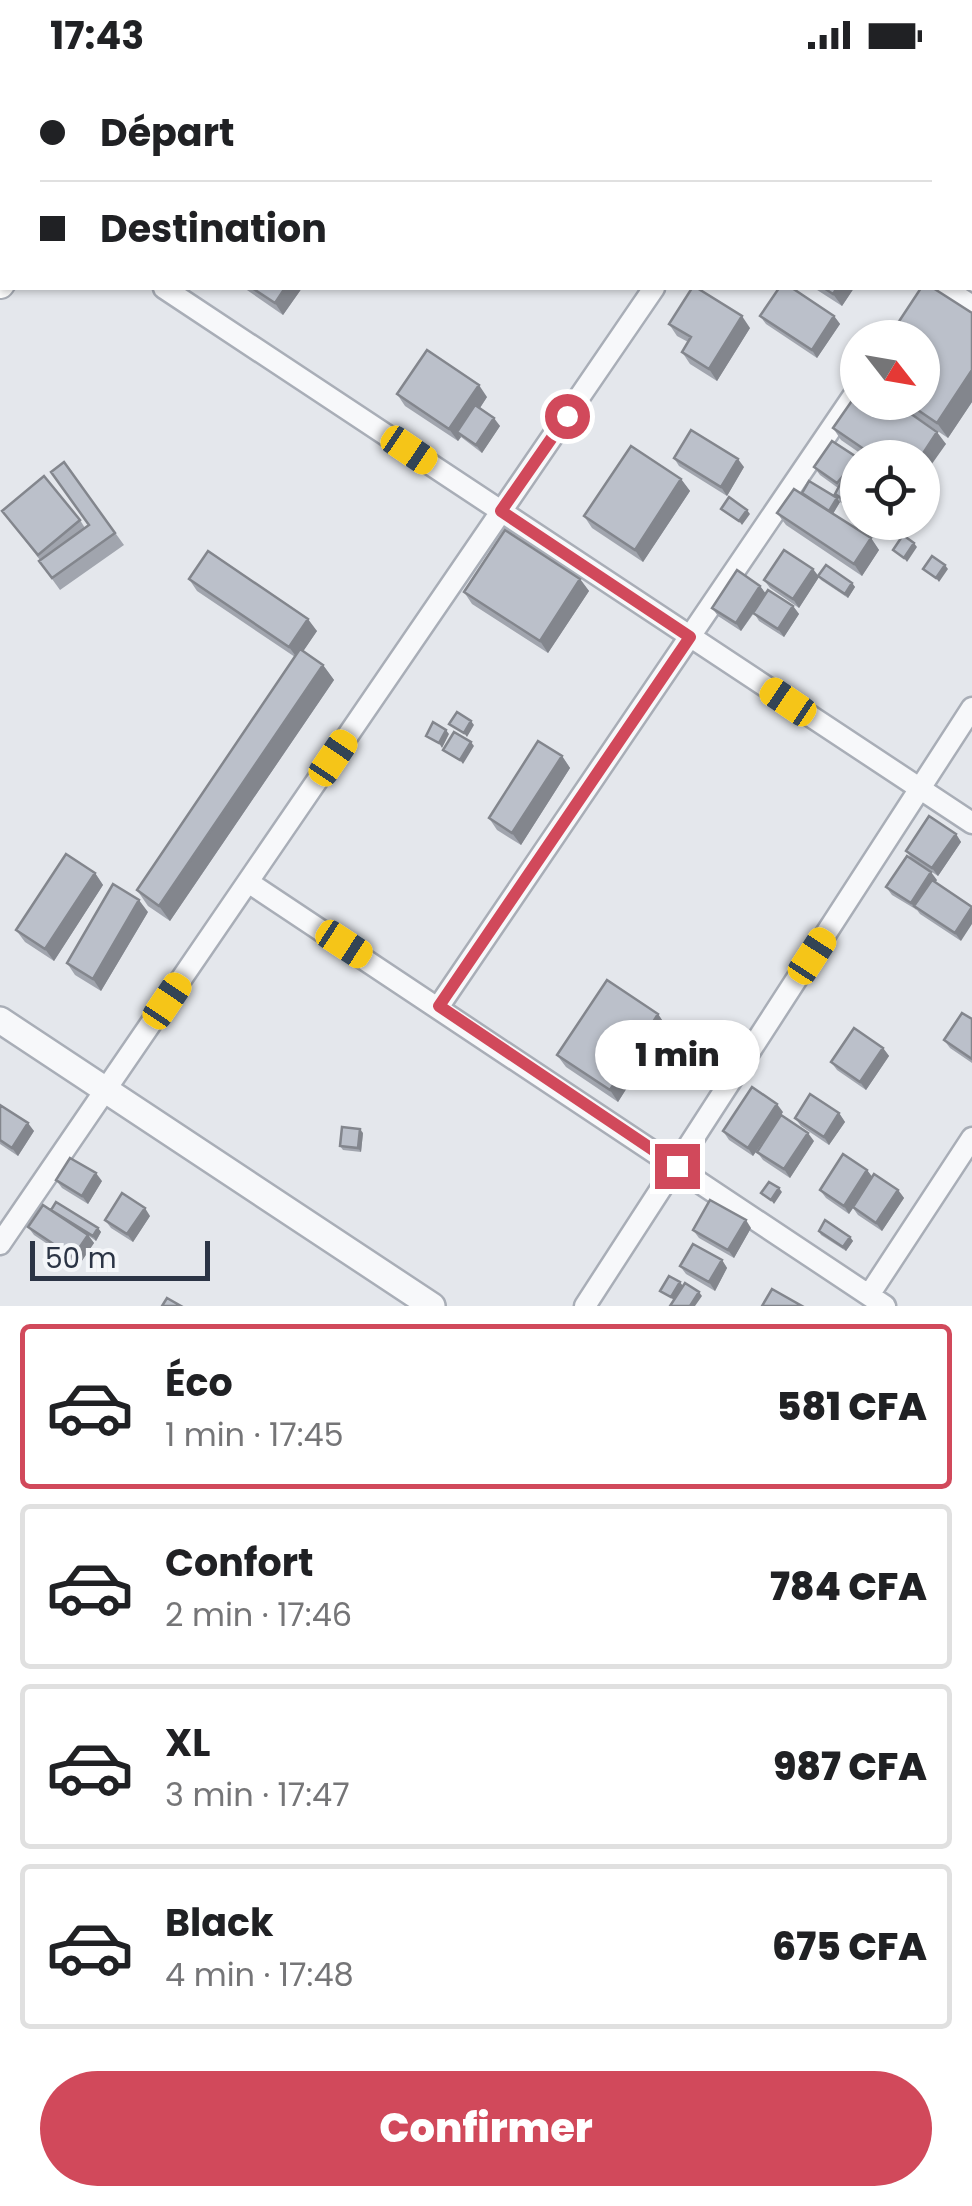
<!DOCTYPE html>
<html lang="fr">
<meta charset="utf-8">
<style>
:root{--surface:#fff;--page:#f2f2f2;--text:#202124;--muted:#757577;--line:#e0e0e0;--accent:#d1495b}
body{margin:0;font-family:Poppins,sans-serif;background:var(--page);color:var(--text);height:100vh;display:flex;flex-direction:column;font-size:38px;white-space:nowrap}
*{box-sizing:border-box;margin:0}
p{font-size:32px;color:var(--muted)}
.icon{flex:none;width:55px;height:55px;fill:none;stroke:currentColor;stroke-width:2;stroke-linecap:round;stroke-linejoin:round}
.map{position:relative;height:1236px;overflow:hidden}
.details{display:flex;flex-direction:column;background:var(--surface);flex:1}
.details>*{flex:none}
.guide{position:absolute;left:0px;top:0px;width:972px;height:220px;box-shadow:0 2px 8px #0004;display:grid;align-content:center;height:220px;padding:0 40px;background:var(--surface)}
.needle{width:65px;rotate:121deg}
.buttons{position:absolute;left:840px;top:250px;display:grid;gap:20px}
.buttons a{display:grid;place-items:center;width:100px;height:100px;border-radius:50%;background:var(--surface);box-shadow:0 2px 8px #0004;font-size:50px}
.scale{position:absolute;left:30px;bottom:25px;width:180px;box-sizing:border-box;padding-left:10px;border:5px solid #2b3445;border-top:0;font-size:28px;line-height:35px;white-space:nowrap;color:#2b3445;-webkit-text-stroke:8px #f4f6f9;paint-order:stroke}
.end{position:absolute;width:45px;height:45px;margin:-22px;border:12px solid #d1495b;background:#fff;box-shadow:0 0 0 5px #fff}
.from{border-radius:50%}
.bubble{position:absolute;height:70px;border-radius:35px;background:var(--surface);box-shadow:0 2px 8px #0004;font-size:32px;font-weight:800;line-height:70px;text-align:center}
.car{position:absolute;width:30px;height:60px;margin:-30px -15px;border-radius:12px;box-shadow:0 0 8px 2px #0007;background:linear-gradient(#f5c518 24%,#345 0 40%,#f5c518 0 76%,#345 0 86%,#f5c518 0)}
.guide b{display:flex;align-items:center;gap:35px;height:95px;font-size:38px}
.guide b+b{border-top:2px solid var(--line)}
.guide i{width:25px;height:25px;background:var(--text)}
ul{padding:18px 0 0;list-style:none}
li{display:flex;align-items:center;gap:30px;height:165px;margin:0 20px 15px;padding:0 20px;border:5px solid var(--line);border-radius:10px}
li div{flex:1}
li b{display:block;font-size:38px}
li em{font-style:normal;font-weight:800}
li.selected{border-color:var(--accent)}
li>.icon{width:90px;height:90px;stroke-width:1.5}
.button{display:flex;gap:20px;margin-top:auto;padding:20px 40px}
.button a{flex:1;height:115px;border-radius:60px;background:var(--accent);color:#fff;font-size:40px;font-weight:800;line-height:115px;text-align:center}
.status{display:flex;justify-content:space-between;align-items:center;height:70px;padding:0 50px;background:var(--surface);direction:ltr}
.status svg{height:28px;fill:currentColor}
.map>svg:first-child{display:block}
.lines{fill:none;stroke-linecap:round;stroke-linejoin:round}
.minor-casing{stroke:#a9aeb7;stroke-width:25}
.tertiary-casing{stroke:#a9aeb7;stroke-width:30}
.secondary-casing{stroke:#a9aeb7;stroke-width:32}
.minor{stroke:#f7f8fa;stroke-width:20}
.tertiary{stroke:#f7f8fa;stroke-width:25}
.secondary{stroke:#fff;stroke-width:28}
.wall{fill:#a1a5ae}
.shaded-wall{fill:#83868d}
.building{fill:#bbc0ca;stroke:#83868d;stroke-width:2.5}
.route{stroke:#d1495b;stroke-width:12}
</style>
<div class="status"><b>17:43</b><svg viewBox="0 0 49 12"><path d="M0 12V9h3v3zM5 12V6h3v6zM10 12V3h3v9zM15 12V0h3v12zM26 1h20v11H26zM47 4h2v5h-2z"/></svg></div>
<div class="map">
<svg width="972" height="1236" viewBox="0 0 972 1236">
<rect width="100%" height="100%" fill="#e4e7ec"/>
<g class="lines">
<defs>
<path id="minor" d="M801,2L803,0
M164,218L972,753
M944,218L972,236
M248,812L885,1236
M439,936L858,319
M0,1174L654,218
M869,1225L972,1068
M585,1236L972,638"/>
<path id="tertiary" d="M0,950L432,1236"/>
<path id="secondary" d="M99,2L101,0
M145,2L147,0
M0,148L2,145
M0,214L2,211"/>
</defs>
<use href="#minor" class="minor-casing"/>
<use href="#tertiary" class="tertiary-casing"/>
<use href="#secondary" class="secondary-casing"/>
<use href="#minor" class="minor"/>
<use href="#tertiary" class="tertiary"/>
<use href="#secondary" class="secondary"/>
</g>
<path class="wall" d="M244,218H302L283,245Z
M814,218H854L842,236Z
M972,243V332L948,368L918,348L946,374L922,388H867L841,370L833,358L858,332H922Z
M760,246H834L840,254L817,288L766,254Z
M669,254L750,258L717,311L690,294L682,282L688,272L677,266Z
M397,324L487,327L480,338L500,356L482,383L461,367L458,371L405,336Z
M674,388L744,397L727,426L679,396Z
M858,388V443L840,432L835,424L838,418L820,405L814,397Z
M64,392L124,475L60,520L39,491L40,490L2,441L80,450L85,458L89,455Z
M681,409L690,421L643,492L592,458L584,446Z
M802,423L840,432L833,444L871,468L879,480L862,506L786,455L777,443Z
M813,499L819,507L799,538L770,518L764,510Z
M818,506L852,513L855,517L848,528L821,510Z
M189,509L317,561L303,581L323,595L334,610L170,851L148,836L137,820L295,587L197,521Z
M580,509L589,521L548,583L472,534L464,522Z
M760,516L766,524L793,536L799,544L784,567L759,551L754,543L741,561L718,546L712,538Z
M562,686L570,698L521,775L497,760L489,748Z
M956,764L961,772L938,806L912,789L906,781Z
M95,803L103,815L54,891L25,872L16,860Z
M937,810L935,812L961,871L920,844L917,840L892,825L886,817Z
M148,842L101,921L75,905L67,893Z
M658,944L666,956L618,1032L566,997L557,985Z
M972,949V993L950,978L944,970Z
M883,978L889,986L866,1020L837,1000L831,992Z
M0,1035L34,1061L18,1086L0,1074Z
M783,1042L753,1086L729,1070L723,1061Z
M839,1043L845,1052L829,1075L801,1056L795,1048Z
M363,1063L361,1082L343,1080L340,1076Z
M814,1071L790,1108L763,1090L757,1082Z
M867,1100L872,1107L898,1120L904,1128L882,1161L858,1145L853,1138L849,1144L826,1128L820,1120Z
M56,1110L102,1111L88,1134L62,1118Z
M51,1140L98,1158L101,1162L96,1171L89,1166L94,1173L79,1195L34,1165L28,1157Z
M150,1146L133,1172L111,1158L105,1150Z
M751,1158L734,1188L699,1168L693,1160Z
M819,1161L850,1167L853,1171L846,1181L821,1165Z
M722,1190L727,1198L715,1221L686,1204L680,1196Z"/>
<path class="shaded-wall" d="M848,0H864L862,2H846Z
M285,218H302L283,245L275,233Z
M837,218H854L842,236L833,224Z
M742,246L750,258L717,311L709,299Z
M834,246L840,254L817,288L812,280Z
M972,300V332L948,368L937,353Z
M479,315L487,327L462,365L457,362L461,367L458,371L449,359Z
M494,348L500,356L482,383L476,375Z
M937,362L946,374L922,408V388H920Z
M738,389L744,397L727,426L721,417Z
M681,409L690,421L643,492L635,480Z
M858,427V442L852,435Z
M837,428L840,432L831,447L828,443Z
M747,440L750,444L742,455L739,451Z
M871,468L879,480L862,506L854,494Z
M914,473L917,477L907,492L904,488Z
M945,495L948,499L939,512L936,508Z
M813,499L819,507L799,538L793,529Z
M580,509L589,521L548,583L540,571Z
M852,513L855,517L848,528L845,524Z
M760,516L766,524L741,561L736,553Z
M793,536L799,544L784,567L778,559Z
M308,549L317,561L298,589L289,577Z
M323,595L334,610L170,851L159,836Z
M471,651L474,655L467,667L464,663Z
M446,660L449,664L442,678L439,673Z
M471,672L474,676L463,694L460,690Z
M562,686L570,698L521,775L512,763Z
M956,764L961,772L938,806L932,798Z
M931,802L937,810L918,839L914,836L917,841L911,833Z
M95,803L103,815L54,891L45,879Z
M139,830L148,842L101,921L93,909Z
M972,837V854L961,871L955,863Z
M658,944L666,956L618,1032L610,1020Z
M883,978L889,986L866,1020L860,1012Z
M777,1034L783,1042L753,1086L748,1078Z
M839,1043L845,1052L829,1075L824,1067Z
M28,1053L34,1061L18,1086L12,1078Z
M360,1059L363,1063L361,1082L358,1078Z
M808,1063L814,1071L790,1108L784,1099Z
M867,1100L873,1108L849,1144L844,1136Z
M96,1103L102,1111L88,1134L82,1126Z
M779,1118L782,1122L774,1134L771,1130Z
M898,1120L904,1128L882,1161L876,1153Z
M145,1138L150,1146L133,1172L127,1164Z
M746,1150L751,1158L734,1188L728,1180Z
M98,1158L101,1162L96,1171L93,1166Z
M88,1165L94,1173L79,1195L73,1187Z
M850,1167L853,1171L846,1181L843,1177Z
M722,1190L727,1198L715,1221L709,1212Z
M680,1212L683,1216L674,1231L671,1227Z
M699,1222L702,1226L695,1236H690Z"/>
<path class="building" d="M354,0H366L370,2H353Z
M252,218H285L275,233Z
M692,218H697L742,246L709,299L682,282L691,267L669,254Z
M779,218H792L834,246L812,280L760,246Z
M824,218H837L833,224Z
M921,218H933L972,243V300L937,353L906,332H922V268H888Z
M427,280L479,315L449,359L397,324Z
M858,322V332H894L937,362L920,388H877L833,358Z
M475,335L494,348L476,375L457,362Z
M691,360L738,389L721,417L674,388Z
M832,371L858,388V427L852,435L835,424L847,401L837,413L814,397Z
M631,376L681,409L635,480L584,446Z
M64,392L115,463L52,508L39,491L89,455L51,402Z
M44,406L80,450L38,485L2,441Z
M809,411L837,428L829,441L802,423Z
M794,419L871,468L854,494L777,443Z
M729,427L747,440L739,451L721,439Z
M505,460L580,509L540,571L464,522Z
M903,465L914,473L904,488L893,480Z
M784,480L813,499L793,529L764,510Z
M208,481L308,549L289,577L189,509Z
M932,486L945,495L936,508L923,499Z
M826,495L852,513L845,524L818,506Z
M737,500L760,516L736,553L712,538Z
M768,520L793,536L778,559L753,543Z
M300,579L323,595L159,836L137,820Z
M457,642L471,651L464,663L449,654Z
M433,652L446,660L439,673L426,666Z
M454,662L471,672L460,690L443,680Z
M538,671L562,686L512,763L489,748Z
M929,746L956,764L932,798L906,781Z
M66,784L95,803L45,879L16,860Z
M907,786L931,802L911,833L886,817Z
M932,810L972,837L955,863L914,836Z
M113,814L139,830L93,909L67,893Z
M607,910L658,944L610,1020L557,985Z
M962,943L972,949V989L944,970Z
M854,958L883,978L860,1012L831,992Z
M752,1017L777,1034L748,1078L723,1061Z
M810,1024L839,1043L824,1067L795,1048Z
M0,1035L28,1053L12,1078L0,1070Z
M781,1045L808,1063L784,1099L757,1082Z
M342,1057L360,1059L358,1078L340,1076Z
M843,1084L867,1100L844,1136L820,1120Z
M70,1088L96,1103L82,1126L56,1110Z
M874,1104L898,1120L876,1153L853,1137Z
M769,1112L779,1118L771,1130L761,1123Z
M122,1123L145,1138L127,1164L105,1150Z
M710,1130L746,1150L728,1180L693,1160Z
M56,1132L98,1158L93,1166L51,1140Z
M43,1135L88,1165L73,1187L28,1157Z
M825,1150L850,1167L843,1177L819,1161Z
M693,1174L722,1190L709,1212L680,1196Z
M669,1206L680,1212L671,1227L660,1221Z
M685,1213L699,1222L690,1236H670Z
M772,1219L802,1236H762Z
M167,1228L181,1236H162Z"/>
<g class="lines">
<path class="route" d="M567,346L501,441L690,567L439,936L677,1096"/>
</g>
</svg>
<div class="buttons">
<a><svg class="needle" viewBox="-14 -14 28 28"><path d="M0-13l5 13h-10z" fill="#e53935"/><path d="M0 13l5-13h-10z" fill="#757577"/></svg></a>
<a><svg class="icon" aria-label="locate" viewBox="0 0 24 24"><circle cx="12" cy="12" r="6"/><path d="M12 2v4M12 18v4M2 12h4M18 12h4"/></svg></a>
</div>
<div class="scale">50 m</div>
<i class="end from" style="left:567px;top:346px"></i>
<i class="end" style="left:677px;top:1096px"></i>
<div class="bubble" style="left:595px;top:950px;width:165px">1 min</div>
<i class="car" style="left:409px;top:380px;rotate:124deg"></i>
<i class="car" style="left:788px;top:632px;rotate:304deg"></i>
<i class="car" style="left:333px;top:688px;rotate:34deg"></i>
<i class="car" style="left:344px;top:874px;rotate:123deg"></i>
<i class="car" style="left:812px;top:886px;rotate:33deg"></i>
<i class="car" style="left:167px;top:931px;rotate:34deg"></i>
<div class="guide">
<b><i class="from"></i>Départ</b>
<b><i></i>Destination</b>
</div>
</div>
<section class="details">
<ul>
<li class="selected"><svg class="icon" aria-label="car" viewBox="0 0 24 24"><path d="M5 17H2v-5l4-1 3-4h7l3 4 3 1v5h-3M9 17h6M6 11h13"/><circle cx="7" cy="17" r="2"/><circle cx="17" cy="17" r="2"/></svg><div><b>Éco</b><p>1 min · 17:45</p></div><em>581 CFA</em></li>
<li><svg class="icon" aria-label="car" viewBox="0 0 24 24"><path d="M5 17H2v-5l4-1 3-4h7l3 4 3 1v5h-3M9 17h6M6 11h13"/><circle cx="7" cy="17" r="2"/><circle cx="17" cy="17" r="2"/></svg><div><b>Confort</b><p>2 min · 17:46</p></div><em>784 CFA</em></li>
<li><svg class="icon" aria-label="car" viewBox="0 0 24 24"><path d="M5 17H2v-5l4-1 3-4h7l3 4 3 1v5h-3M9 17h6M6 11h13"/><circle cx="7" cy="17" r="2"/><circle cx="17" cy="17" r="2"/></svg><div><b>XL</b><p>3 min · 17:47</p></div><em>987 CFA</em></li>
<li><svg class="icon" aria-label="car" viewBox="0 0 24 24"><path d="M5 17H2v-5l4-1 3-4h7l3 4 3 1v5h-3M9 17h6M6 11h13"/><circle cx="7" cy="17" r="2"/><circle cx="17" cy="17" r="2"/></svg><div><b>Black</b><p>4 min · 17:48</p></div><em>675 CFA</em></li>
</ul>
<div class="button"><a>Confirmer</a></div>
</section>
